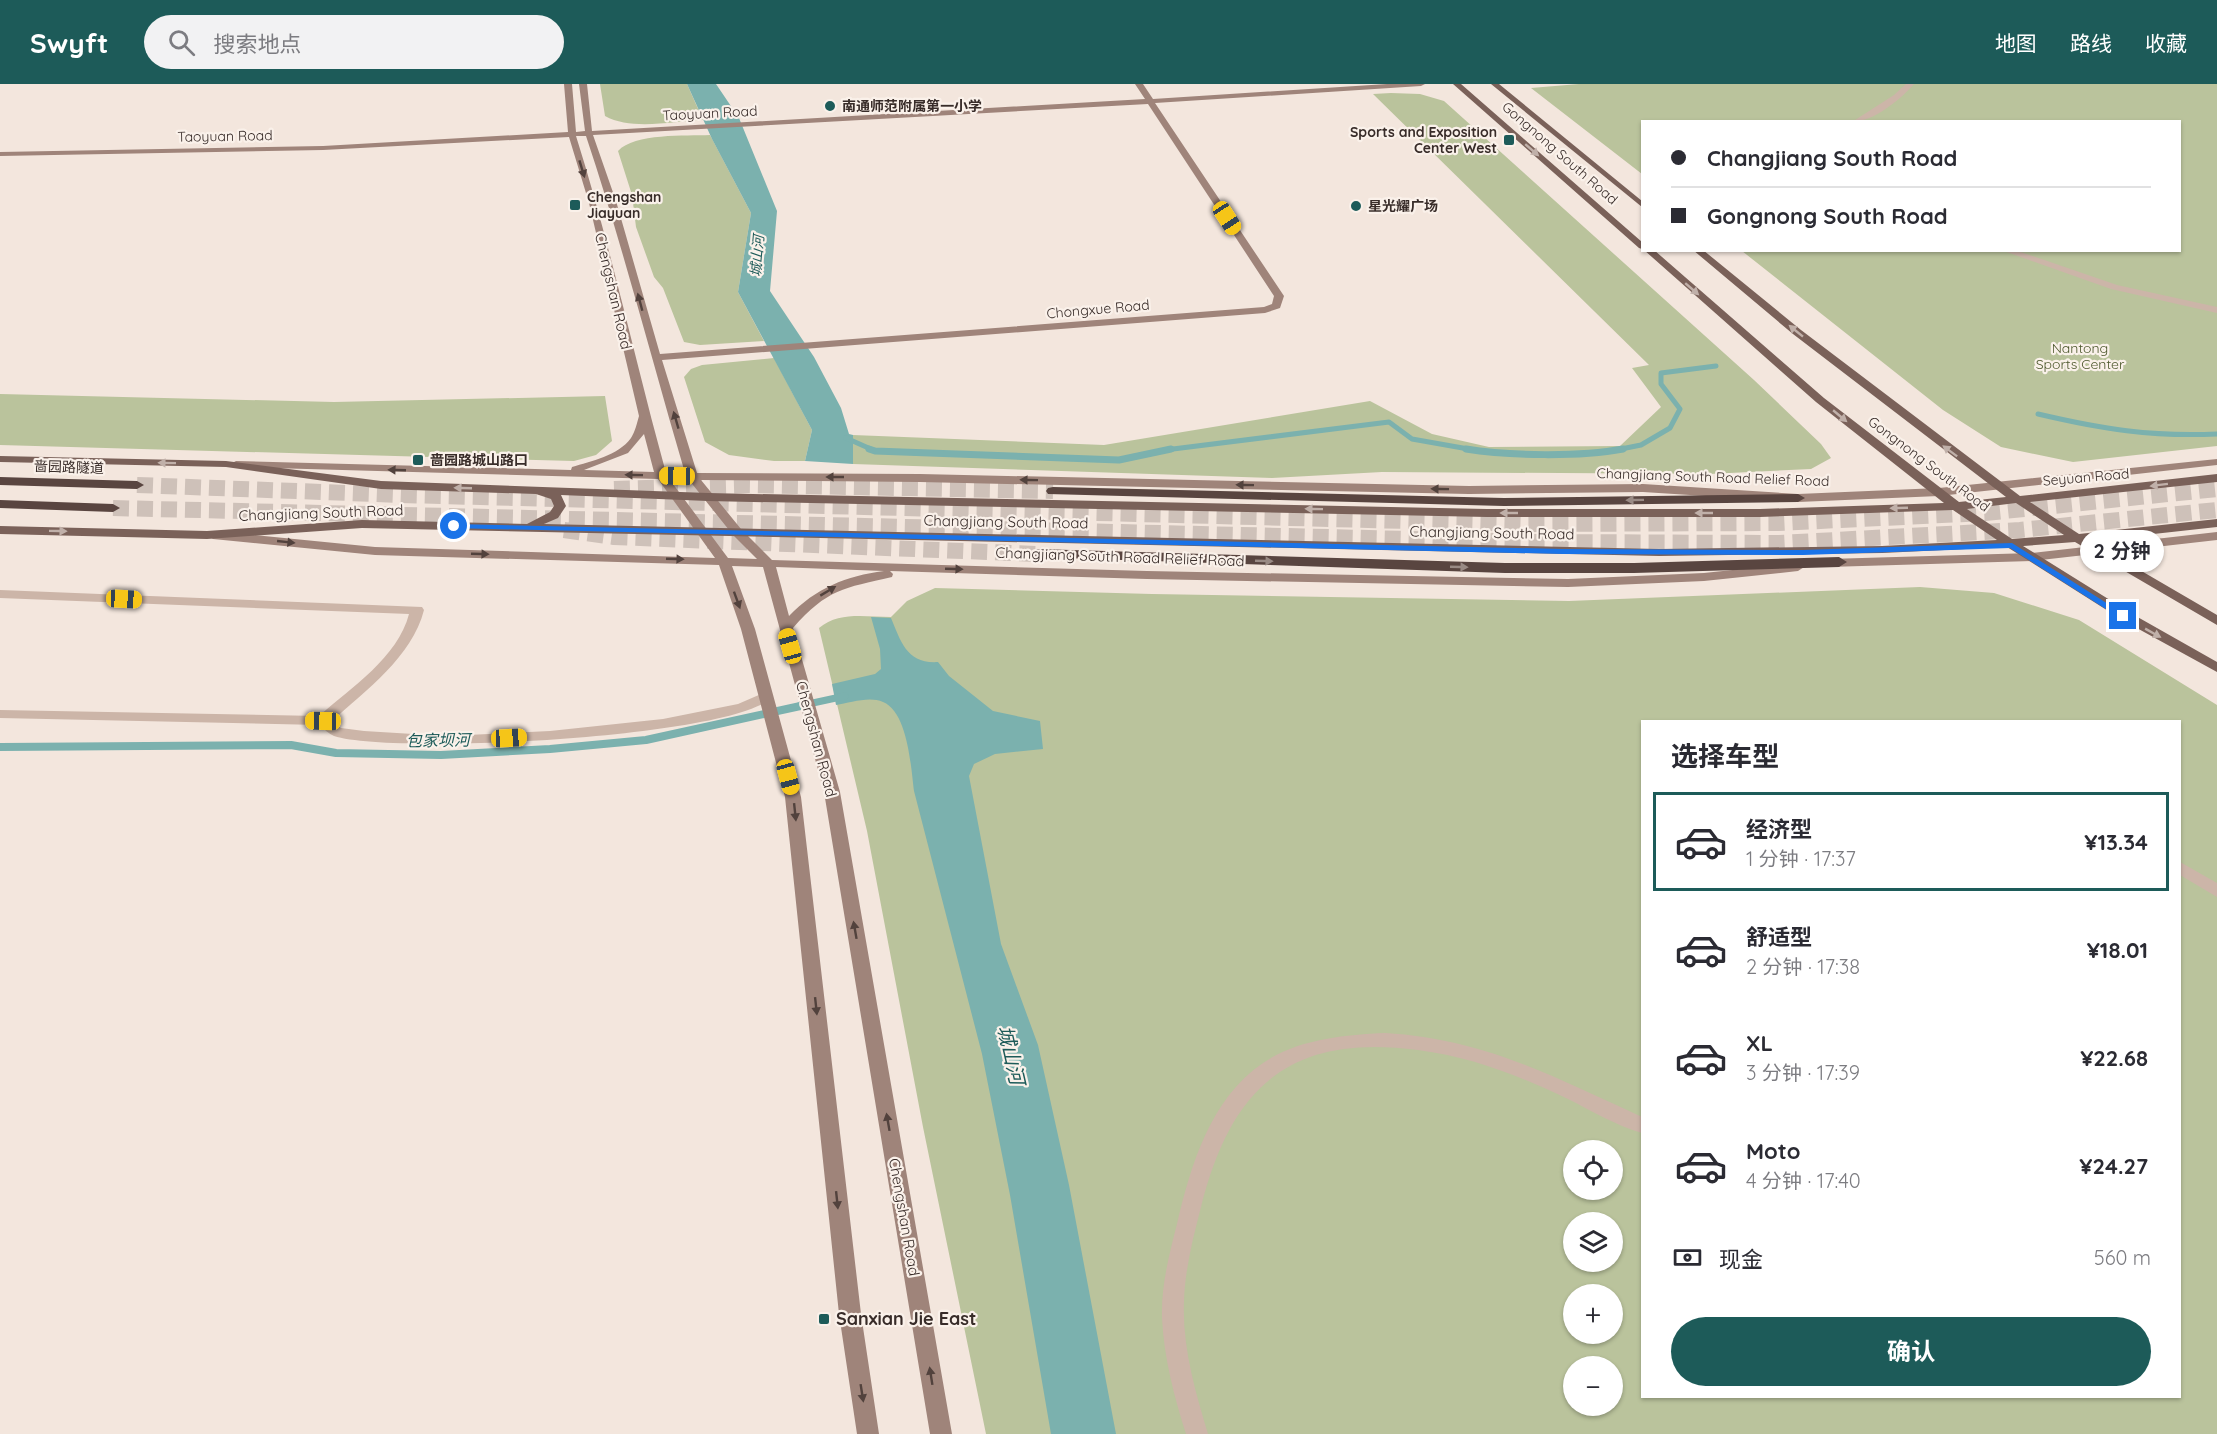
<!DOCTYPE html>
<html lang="zh">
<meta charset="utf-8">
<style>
:root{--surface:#fff;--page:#f2f2f3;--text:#2b2b33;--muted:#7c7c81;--line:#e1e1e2;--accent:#1d5b59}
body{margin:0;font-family:Quicksand,"Noto Sans SC",sans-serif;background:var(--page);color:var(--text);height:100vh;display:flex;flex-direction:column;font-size:22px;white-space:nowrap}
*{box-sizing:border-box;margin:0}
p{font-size:20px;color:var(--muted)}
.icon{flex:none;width:33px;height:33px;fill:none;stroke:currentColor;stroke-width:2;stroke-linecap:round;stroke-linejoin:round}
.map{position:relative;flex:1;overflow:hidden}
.drawer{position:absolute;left:1641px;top:636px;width:540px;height:678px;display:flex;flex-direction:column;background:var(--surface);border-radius:0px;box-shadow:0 2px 4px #0004}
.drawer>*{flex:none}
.guide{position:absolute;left:1641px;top:36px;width:540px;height:132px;border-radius:0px;box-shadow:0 2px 4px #0004;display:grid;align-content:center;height:132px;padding:0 30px;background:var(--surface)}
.tools{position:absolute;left:1563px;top:1056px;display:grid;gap:12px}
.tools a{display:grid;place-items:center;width:60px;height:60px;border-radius:50%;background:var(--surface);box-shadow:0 2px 4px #0004;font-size:30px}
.end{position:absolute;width:27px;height:27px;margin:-14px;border:8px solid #1a73e8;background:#fff;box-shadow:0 0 0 3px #fff}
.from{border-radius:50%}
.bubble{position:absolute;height:42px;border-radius:21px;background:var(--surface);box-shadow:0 2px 4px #0004;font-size:20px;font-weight:700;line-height:42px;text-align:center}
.car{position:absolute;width:18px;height:36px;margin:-18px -9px;border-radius:8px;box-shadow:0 0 4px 2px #0007;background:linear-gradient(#f5c518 24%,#345 0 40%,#f5c518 0 76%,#345 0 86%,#f5c518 0)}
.guide b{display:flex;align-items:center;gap:21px;height:57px;font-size:22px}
.guide b+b{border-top:2px solid var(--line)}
.guide i{width:15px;height:15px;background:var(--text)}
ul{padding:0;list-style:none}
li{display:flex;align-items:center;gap:18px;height:99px;margin:0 12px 9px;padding:0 18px;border:3px solid transparent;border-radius:0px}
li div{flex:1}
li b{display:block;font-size:22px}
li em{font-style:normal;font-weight:700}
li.active{border-color:var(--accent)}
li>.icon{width:54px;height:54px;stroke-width:1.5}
h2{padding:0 30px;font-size:27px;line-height:72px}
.pay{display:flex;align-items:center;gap:15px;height:66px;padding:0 30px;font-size:22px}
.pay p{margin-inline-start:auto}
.button{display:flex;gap:12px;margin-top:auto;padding:12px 30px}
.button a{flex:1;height:69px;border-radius:36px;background:var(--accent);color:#fff;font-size:24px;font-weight:700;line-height:69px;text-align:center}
header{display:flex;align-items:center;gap:36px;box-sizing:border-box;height:84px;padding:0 30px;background:var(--accent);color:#fff}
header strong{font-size:28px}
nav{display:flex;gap:33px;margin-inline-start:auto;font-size:21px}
.search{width:420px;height:54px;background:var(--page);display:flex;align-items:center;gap:15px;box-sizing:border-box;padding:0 21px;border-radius:33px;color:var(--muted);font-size:22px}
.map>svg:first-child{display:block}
.green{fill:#bac39c;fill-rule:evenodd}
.water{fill:#7bb1ae}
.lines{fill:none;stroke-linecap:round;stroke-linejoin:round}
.stream-far2{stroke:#7bb1ae;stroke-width:5}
.stream-far1{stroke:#7bb1ae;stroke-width:7}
.stream{stroke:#7bb1ae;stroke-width:8}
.highway-tunnel{stroke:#cec1b9;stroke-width:16;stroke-dasharray:16 8;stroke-linecap:butt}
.street{fill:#ccb5a8;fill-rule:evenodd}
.secondary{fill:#9f847a;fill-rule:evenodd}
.primary{fill:#7a6159;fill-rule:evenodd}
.highway{fill:#594540;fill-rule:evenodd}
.oneway{fill:#c0b0a9}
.oneway2{fill:#52423d}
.oneway3{fill:#998a84}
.route{fill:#1a73e8}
.poi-dot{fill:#1d5b59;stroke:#faf1ea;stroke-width:2}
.labels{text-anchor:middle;stroke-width:4.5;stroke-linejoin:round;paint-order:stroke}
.far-poi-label{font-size:14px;font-weight:bold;fill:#382c29;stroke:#faf1ea;text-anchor:start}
.far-street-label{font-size:14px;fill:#382c29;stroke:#faf1ea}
.far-water-label{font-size:14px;font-style:italic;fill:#1d5b59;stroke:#faf1ea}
.far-park-label{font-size:14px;fill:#4c572c;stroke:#faf1ea}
.street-label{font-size:15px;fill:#382c29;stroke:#faf1ea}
.water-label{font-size:16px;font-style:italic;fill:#1d5b59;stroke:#faf1ea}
.near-poi-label{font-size:18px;font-weight:bold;fill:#382c29;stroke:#faf1ea;text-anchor:start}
.near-water-label{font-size:20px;font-style:italic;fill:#1d5b59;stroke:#faf1ea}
</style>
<header>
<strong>Swyft</strong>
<div class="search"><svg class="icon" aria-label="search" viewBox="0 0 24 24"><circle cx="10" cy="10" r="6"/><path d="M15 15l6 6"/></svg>搜索地点</div>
<nav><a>地图</a><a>路线</a><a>收藏</a></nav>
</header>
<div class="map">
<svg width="2217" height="1350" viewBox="0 0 2217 1350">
<rect width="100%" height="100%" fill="#f3e6dd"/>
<path class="green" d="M600,0H687L703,36C673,37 632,47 605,32Z
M1579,0H2217V362L2073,378L2001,363L1943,326L1742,167L2180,166V38H1642V90L1531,4Z
M1391,9L1420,10L1444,17L1754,296L1821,360L1831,374L1811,385L1709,390L1382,388L1272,394L853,380V351L1104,361L1370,317L1432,350L1489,363L1620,362L1661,323L1632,284L1649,281L1373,10Z
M710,51L751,129L738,208L764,257L700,261L684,258L663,204L654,193L636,143L632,111L618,67C634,49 686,52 710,51Z
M774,274L812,346L805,377H774L729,371L705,358L684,293L691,285L702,281Z
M0,310L334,318L605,312L612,357L596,371L574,377L0,361Z
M1920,503L1994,509L2079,536L2217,621V1350H986L923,1043L867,747L819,544C839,527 866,533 891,533L907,517L935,504L1152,510L1569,517ZM1642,638H2180V1312H1642ZM1574,1066H1612V1106H1574ZM1574,1138H1612V1178H1574ZM1574,1210H1612V1250H1574ZM1574,1282H1612V1322H1574Z"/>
<path class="water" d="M687,0H716L739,34L777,127L770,207L814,273L841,324L849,350L853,351V380L805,377L812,346L738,208L751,129L712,55Z
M871,533L891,534C901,558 907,580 938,578L949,592L993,627L1040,637L1043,665L995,670L974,680L969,692L1001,860L1038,961L1069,1101L1116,1350H1051L1010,1111L982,970L914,707C911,684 908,628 883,618C869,612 850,619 836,621L832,600L875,590L881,585L880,565Z"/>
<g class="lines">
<path class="stream-far2" d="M2038,330C2102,345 2151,353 2217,350
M846,354L873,366
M1165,366L1389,338L1412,355L1474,366
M1616,366L1641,361L1670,344L1680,325L1661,300V289L1716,282"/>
<path class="stream-far1" d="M869,365L875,367L1119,376L1171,365
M1466,365C1510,372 1580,373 1623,365
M799,622L845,612"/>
<path class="stream" d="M0,663L291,661L336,669L441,671L550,665L646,656L805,621"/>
<path class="highway-tunnel" d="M137,401L401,411L1524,440L1778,439L1985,429L2217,405
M614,405L747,401L1053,407
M113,424L1535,458L1779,459L2020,446L2217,426
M564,446L614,453L1037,470"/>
<path class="street" d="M1906,0H1914C1900,16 1873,38 1852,38L1894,11Z
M2001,166H2015L2117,201L2217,223V229L2111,205Z
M0,506L422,523L424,526C412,573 366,606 332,637L341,644L364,647L446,652L550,647L663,635L738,620L766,608L773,612C738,654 391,671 334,652C329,650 324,645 319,641L0,634V626L319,632C351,604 398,573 409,530L0,514Z
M2180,778L2217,799V813L2180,791Z
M1385,949C1485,955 1554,993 1642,1033V1049C1617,1042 1592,1027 1568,1015C1520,992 1472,973 1418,966C1290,949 1231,1003 1201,1123C1193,1154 1185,1185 1184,1217C1182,1262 1195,1307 1208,1350H1186C1174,1312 1164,1274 1162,1234C1161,1202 1169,1171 1177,1140C1191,1081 1210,1015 1263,979C1298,955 1344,951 1385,949Z"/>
<path class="secondary" d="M564,0H572L576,48L585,47L579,0H587L592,47L1145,15L1135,0H1143L1153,15L1387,0H1425L1421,2L1155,19L1284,212L1280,224L1265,229L662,276L697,389L920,390L1469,402L1643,400L1798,410L1939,404L2217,375V381L1939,412L1798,418L1643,408L1469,410L920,398L701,396L741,445L772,476L1147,487L1568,495L1704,489L1798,479L1804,483L1798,487L1704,497L1568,503L1147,495L890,487L893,490L892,493C844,504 827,505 793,544L840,708L952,1350H930L824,708L763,483L732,482L755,545L801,713L861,1230L879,1350H857L839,1230L785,713L741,545L719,481L375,471L213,455L207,451L213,447L375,463L715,474L658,395L236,383L230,380L236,377L571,386L572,383C591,377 618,372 631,354C635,348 637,339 639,332L589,119L569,53L323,66L0,72V68L323,62L568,48ZM1148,20L1274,212L1272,220L1264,223L660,270L616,117L593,51ZM576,52H586C623,163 652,277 685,389H666C635,277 611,163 576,52ZM644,350L654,388L584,386L628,369ZM670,396H689L733,451L757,475L728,474ZM776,483L884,487C846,492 816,504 789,532Z
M2217,448V456L2032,477L1828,483L1822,479L1828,475L2032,469Z"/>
<path class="primary" d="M1453,0H1461L1642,158V165L1639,164Z
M1491,0H1499L1642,117V123Z
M1644,166H1654L1824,314L1959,418L2006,413L1793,250L1693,166H1703L1801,246L2020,412L2217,390V398L2030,418L2079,450L2217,435V443L2090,457L2217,531V541L2075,458L2023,462L2134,531L2217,578V588L2124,537L2007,463L1882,469L1659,472L362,444L207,455L0,450V442L207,447L362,436L527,440L550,428L554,422L551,415L536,410L381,405L226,383L0,378V372L226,377L381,397L708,409L1487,425H1760L1944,419L1816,318ZM561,411L708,417L1487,433H1760L1953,426L1997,456L1882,462L1659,465L544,440L558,434L566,422ZM2016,419L2064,451L2012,455L1967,425Z"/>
<path class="highway" d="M0,393L137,397L144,401L137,405L0,401Z
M1053,403L1504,414L1798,410L1805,414L1798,418L1504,422L1048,410L1046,407L1048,404Z
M0,416L113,420L120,424L113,428L0,424Z
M1037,465L1505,479H1634L1839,473L1847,478L1839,483L1634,489H1505L1032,473L1029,470Z"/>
</g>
<defs><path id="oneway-solid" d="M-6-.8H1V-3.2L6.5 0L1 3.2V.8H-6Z" transform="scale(1.5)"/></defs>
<g class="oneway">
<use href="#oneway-solid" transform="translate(1532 66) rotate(41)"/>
<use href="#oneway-solid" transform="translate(1692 205) rotate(41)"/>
<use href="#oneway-solid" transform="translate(1796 247) rotate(-141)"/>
<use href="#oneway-solid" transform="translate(1840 332) rotate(40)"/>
<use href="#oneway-solid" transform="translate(1950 367) rotate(-143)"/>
<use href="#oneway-solid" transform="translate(167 379) rotate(-179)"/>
<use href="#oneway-solid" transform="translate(2159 401) rotate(173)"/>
<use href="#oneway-solid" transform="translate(463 404) rotate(-178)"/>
<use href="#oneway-solid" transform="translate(1899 424) rotate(178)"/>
<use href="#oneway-solid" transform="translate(1314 425) rotate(-179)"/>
<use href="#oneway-solid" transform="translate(1509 429) rotate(-180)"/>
<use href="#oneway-solid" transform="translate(1704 429) rotate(180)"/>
<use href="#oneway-solid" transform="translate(58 447) rotate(1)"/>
<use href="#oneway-solid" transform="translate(2153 549) rotate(29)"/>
</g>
<g class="oneway2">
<use href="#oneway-solid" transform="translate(582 85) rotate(73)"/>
<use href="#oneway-solid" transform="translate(640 218) rotate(-105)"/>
<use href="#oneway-solid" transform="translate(676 336) rotate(-106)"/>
<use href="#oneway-solid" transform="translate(397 386) rotate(-178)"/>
<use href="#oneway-solid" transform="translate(634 391) rotate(-179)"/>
<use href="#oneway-solid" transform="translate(835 393) rotate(-180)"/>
<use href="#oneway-solid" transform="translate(1029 396) rotate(-179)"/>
<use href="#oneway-solid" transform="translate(1245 401) rotate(-179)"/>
<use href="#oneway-solid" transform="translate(1440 405) rotate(-179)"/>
<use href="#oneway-solid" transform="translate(286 458) rotate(6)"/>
<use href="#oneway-solid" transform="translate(480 470) rotate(2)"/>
<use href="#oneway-solid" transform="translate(675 475) rotate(2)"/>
<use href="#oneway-solid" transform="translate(954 485) rotate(2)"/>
<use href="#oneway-solid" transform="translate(828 507) rotate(-31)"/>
<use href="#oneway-solid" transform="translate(737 516) rotate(70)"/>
<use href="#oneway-solid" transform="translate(795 728) rotate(84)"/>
<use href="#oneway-solid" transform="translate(855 846) rotate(-100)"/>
<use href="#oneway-solid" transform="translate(816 922) rotate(84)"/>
<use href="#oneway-solid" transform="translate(888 1038) rotate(-100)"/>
<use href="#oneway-solid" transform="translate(837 1116) rotate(84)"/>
<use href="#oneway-solid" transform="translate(931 1292) rotate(-99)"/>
<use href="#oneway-solid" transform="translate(862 1309) rotate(81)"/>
</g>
<g class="oneway3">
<use href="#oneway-solid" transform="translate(1635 416) rotate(179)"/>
<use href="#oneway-solid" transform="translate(1264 477) rotate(2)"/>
<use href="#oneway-solid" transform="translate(1459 483) rotate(2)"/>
</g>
<path class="route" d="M454,440L1563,465L1803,466L2012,459L2127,532L2120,534L2010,464L1803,471L1563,470L451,444V440Z"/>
<g class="poi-dot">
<circle cx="830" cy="22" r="6"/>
<rect x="1503" y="50" width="12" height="12" rx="3"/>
<rect x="569" y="115" width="12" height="12" rx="3"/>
<circle cx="1356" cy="122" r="6"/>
<rect x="412" y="370" width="12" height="12" rx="3"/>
<rect x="818" y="1229" width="12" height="12" rx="3"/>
</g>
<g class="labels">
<g class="far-poi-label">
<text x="842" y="27">南通师范附属第一小学</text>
<text x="1497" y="53" text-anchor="end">Sports and Exposition<tspan x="1497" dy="16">Center West</tspan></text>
<text x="587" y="118">Chengshan<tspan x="587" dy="16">Jiayuan</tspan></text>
<text x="1368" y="127">星光耀广场</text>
<text x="430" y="381">啬园路城山路口</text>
</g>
<g class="far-street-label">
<text transform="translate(710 29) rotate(-3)" y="5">Taoyuan Road</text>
<text transform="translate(225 52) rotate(-1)" y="5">Taoyuan Road</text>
<text transform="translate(1560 69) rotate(41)" y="5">Gongnong South Road</text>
<text transform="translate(1098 225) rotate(-5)" y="5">Chongxue Road</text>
<text transform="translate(1929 380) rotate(37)" y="5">Gongnong South Road</text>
<text transform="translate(69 383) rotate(2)" y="5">啬园路隧道</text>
<text transform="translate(1713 393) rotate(2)" y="5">Changjiang South Road Relief Road</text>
<text transform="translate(2086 393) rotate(-5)" y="5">Seyuan Road</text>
</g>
<g class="far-water-label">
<text transform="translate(757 172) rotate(-85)" y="5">城山河</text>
</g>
<g class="far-park-label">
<text x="2080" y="269">Nantong<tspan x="2080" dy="16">Sports Center</tspan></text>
</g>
<g class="street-label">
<text transform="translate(613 207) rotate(77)" y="5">Chengshan Road</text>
<text transform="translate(321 429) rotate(-2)" y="5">Changjiang South Road</text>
<text transform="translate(1006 438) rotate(1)" y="5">Changjiang South Road</text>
<text transform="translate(1492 449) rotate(1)" y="5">Changjiang South Road</text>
<text transform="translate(1120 473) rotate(2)" y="5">Changjiang South Road Relief Road</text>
<text transform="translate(816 655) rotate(75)" y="5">Chengshan Road</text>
<text transform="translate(904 1133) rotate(80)" y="5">Chengshan Road</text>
</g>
<g class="water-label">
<text transform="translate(438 656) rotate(-1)" y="6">包家坝河</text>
</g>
<g class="near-poi-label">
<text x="836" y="1241">Sanxian Jie East</text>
</g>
<g class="near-water-label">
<text transform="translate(1011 971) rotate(77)" y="7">城山河</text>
</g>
</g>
</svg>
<div class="tools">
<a><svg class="icon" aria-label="locate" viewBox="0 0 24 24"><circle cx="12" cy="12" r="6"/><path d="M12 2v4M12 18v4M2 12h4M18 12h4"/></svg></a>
<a><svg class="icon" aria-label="layers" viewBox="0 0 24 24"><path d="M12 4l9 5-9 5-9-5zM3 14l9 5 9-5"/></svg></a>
<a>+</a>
<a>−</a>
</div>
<i class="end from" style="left:454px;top:442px"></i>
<i class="end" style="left:2123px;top:532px"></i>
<div class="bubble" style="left:2080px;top:446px;width:84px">2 分钟</div>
<i class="car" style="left:1227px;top:134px;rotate:147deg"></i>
<i class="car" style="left:677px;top:392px;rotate:271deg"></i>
<i class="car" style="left:124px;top:515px;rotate:93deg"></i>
<i class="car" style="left:790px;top:562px;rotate:344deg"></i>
<i class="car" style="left:323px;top:637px;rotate:271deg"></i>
<i class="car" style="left:509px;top:654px;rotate:87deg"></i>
<i class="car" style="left:788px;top:693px;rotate:165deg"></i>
<div class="guide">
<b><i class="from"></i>Changjiang South Road</b>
<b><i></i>Gongnong South Road</b>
</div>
<section class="drawer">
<h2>选择车型</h2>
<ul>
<li class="active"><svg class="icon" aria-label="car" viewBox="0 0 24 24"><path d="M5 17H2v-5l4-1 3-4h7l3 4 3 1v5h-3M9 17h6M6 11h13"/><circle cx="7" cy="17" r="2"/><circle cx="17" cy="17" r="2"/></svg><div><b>经济型</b><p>1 分钟 · 17:37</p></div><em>¥13.34</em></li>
<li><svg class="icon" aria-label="car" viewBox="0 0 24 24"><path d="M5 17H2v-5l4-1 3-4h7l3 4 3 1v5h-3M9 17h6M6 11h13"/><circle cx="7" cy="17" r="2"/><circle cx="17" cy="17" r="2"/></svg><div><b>舒适型</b><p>2 分钟 · 17:38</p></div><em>¥18.01</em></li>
<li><svg class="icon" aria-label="car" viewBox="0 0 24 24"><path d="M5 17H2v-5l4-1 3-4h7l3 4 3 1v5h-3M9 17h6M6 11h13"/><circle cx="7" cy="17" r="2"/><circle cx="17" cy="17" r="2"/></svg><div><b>XL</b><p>3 分钟 · 17:39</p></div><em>¥22.68</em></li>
<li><svg class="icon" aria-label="car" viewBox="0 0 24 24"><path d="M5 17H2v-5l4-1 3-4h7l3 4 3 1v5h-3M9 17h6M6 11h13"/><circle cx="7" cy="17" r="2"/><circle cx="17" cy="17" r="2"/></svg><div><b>Moto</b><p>4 分钟 · 17:40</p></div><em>¥24.27</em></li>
</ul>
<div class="pay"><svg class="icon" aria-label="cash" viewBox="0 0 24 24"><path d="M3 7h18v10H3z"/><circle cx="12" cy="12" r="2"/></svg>现金<p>560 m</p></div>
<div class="button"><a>确认</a></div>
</section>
</div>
